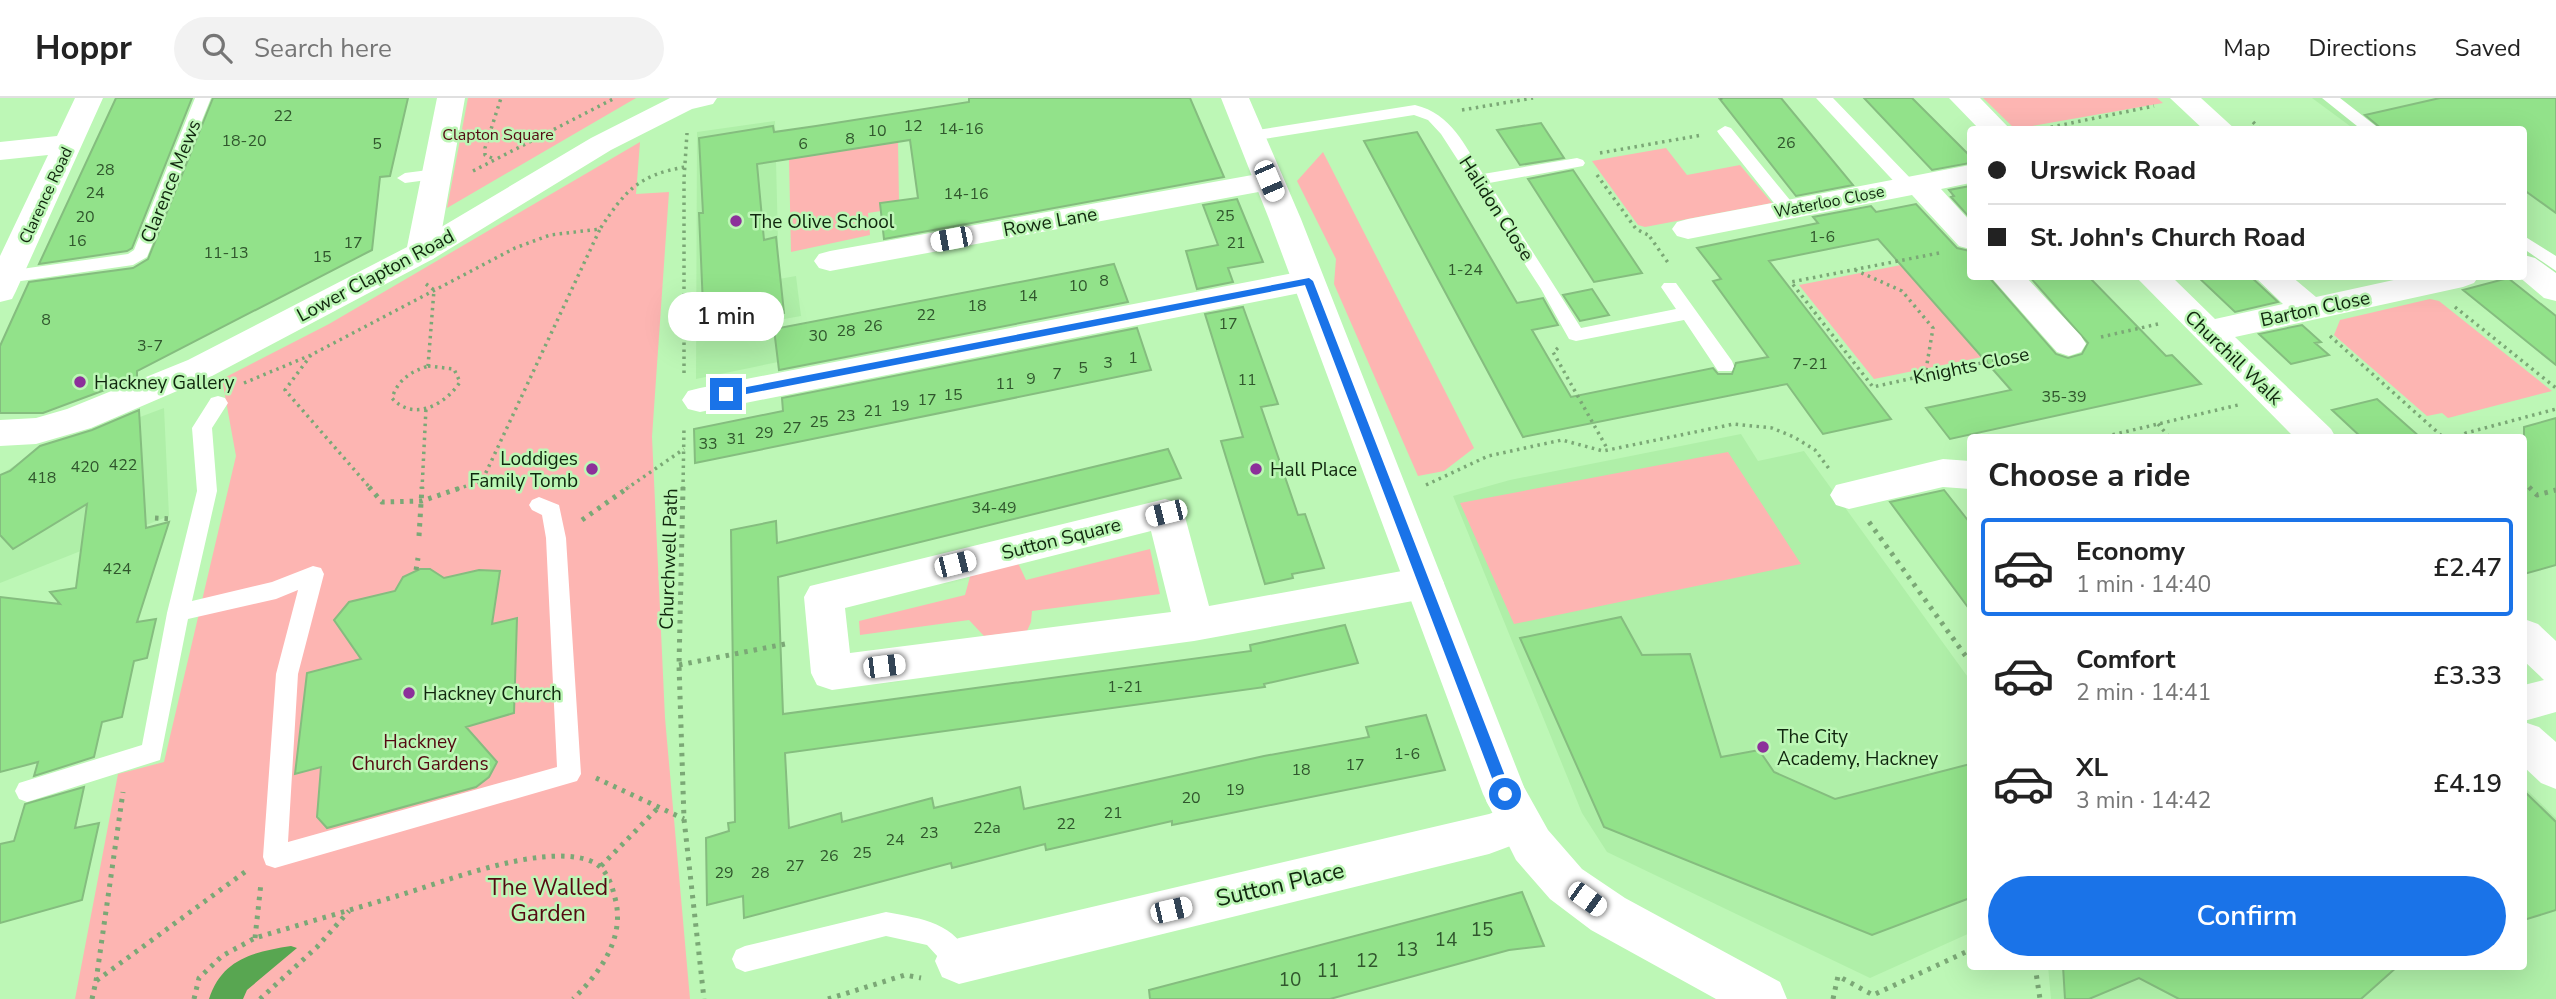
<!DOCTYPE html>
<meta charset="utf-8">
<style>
:root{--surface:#fff;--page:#f2f2f2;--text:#222;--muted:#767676;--line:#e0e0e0;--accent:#1a73e8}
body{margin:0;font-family:"Nunito Sans",sans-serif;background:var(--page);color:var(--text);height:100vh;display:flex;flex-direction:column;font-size:26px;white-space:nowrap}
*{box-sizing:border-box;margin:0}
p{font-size:23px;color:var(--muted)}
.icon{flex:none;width:38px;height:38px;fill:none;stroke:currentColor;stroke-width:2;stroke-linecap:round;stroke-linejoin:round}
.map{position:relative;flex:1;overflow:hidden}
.panel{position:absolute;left:1967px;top:336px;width:560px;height:536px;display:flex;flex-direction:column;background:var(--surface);border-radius:7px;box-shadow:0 7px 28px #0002}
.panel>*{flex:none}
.top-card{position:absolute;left:1967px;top:28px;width:560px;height:154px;border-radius:7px;box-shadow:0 7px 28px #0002;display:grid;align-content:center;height:154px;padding:0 21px;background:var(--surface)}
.end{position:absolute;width:32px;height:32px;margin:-16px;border:9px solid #1a73e8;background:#fff;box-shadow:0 0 0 4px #fff}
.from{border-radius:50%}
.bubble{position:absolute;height:49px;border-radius:24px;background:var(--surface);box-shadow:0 7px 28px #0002;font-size:23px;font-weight:600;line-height:49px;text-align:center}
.car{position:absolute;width:21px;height:42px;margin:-21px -10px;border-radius:9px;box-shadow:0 0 5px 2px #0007;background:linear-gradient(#fff 24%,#345 0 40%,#fff 0 76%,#345 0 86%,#fff 0)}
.top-card b{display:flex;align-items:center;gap:24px;height:66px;font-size:26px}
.top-card b+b{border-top:2px solid var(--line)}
.top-card i{width:18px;height:18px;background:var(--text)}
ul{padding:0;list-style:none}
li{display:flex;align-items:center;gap:21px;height:98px;margin:0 14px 10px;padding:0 7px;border:4px solid transparent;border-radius:7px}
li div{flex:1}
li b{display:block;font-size:26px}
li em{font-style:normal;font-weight:600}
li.on{border-color:var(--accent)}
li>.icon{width:63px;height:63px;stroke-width:1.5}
h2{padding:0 21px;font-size:32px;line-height:84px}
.primary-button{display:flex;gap:14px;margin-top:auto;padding:14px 21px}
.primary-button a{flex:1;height:80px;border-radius:42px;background:var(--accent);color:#fff;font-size:28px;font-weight:600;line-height:80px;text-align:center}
header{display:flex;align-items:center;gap:42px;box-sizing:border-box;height:98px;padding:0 35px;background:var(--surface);border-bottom:2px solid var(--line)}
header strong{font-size:33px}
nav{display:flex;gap:38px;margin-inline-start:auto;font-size:24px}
.search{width:490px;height:63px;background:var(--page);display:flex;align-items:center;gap:18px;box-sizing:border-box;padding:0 24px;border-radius:38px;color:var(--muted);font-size:26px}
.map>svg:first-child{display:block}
.built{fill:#afefa8}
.green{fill:#fdb5b2}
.water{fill:#58a651}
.building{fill:#92e28a;stroke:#85bd7f;stroke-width:2}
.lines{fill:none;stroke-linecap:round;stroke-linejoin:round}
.path-far1{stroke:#7ba876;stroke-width:3.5;stroke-dasharray:2.5 4.5;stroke-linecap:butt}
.path{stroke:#7ba876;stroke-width:5;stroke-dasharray:3.5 6;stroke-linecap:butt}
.lane{fill:#fff;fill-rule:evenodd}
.street{fill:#fff;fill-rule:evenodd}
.primary{fill:#fff;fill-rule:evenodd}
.highway{fill:#fff;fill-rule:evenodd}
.route{fill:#1a73e8}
.poi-dot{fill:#8c309a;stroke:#bdf7b6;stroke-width:2.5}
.labels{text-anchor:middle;stroke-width:5;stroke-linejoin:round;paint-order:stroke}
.number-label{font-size:16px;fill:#30562d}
.far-park-label{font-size:16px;fill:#540a12;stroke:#bdf7b6}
.far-street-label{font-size:16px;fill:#10270e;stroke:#bdf7b6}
.street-label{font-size:19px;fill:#10270e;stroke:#bdf7b6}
.poi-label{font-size:19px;fill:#10270e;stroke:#bdf7b6;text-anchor:start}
.park-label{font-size:19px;fill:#540a12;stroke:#bdf7b6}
.near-number-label{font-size:19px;fill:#30562d}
.near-street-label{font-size:23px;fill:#10270e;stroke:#bdf7b6}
.near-park-label{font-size:23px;fill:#540a12;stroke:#bdf7b6}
</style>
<header>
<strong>Hoppr</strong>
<div class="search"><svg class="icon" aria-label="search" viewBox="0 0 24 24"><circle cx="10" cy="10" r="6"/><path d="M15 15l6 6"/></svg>Search here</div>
<nav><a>Map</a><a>Directions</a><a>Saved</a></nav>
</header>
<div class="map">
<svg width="2556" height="901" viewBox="0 0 2556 901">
<rect width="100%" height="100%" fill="#bdf7b6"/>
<path class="built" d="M2312,0H2556V183L2524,158V32L2354,31Z
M775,23L779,181L796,178L801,218L773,223L778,264L696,281L697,34Z
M164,310L169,418L0,485V377L20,364Z
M1741,336L1758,363L1804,353L1970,582V835L1870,880L1607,754L1582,715L1453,398L1510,382Z
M2524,689L2556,720V901H2051L2048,868H2524Z"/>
<path class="green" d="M468,0H636L447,110Z
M1983,0H2157L2163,5L2015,31Z
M640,44L636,96L669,94L652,339L665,620L690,901H75L118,676L164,664L236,358L222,281L329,226Z
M898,44L899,103L880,105L881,113L868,115L870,137L791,154L789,61Z
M1666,50L1687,77L1740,67L1772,105L1645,129L1638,127L1592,63Z
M1323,54L1474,350L1444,373L1418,378L1334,186L1336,161L1297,83Z
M1901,167L1982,259L1874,281L1799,187Z
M2430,201L2439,203L2552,293L2448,320L2442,315L2427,318L2334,237L2340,222Z
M1728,354L1801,466L1514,526L1460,405Z
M1150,451L1160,496L1032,513L1031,524L1027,533L984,538L969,522L860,537L859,523L965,497L971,475L1018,465L1026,482Z"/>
<path class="water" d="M291,848L297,850L247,892L243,901H209C222,861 253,854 291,848Z"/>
<path class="building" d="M116,0H192L132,150L127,153L39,166Z
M213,0H408L390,78L380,79L372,152L137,273V280L43,315H0V248L29,184L133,170L148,161Z
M969,0H1190L1224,79L884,141L880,105L918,100L910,42L757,66L764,142L776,139L784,215L741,223L739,202L703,208L699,115H703L699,40L773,28L774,34L816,28L969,4Z
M1719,0H1781L1853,87L1796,98Z
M1864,0H1912L1970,58V65L1932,72Z
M2440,0H2556V115L2524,92V32H2383L2365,17Z
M1541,25L1564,60L1520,67L1497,32Z
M1417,34L1517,205L1543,200L1558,227L1532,232L1571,299L1713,270L1718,276H1732L1736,265L1768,259L1713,183L1721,181L1697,150L1818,125L1813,119L1871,108L1876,114L1916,106L1957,150L1970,153V178H1988L2056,256L2068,260L2082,256L2088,245L2029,178H2088L2166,258L2172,257L2201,286L1950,341L1926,310L2011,292L1878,141L1769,163L1891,321L1823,336L1787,286L1523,339L1364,43Z
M1573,72L1642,175L1594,184L1528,81Z
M1970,88V120L1951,99L1954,98L1949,92Z
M1237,101L1263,164L1228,170L1233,184L1197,191L1186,153L1218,147L1203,107Z
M1114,166L1128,204L779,272L774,231Z
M2197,178H2250L2278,204L2235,214Z
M2508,180L2556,218V267L2463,192Z
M1592,191L1609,217L1580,223L1563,197Z
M1243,209L1278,306L1261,309L1298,417L1305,416L1324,470L1292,476L1293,480L1265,486L1221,343L1243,339L1205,216Z
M2302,227L2321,244L2315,245L2329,257L2291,266L2259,236Z
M1137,230L1151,272L695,365L694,331L783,313L782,300Z
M2377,301L2421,340H2362L2332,312Z
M139,312L146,430L169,424L137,524L156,521L147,560L134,563L122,619L102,624L94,659L34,678L38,664L0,674V499L60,506L50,494L76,490L87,406L13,451L0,437V377L10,373L40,348L92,332Z
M2556,320V467L2524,476V329Z
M1168,351L1181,380L778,479L783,616L1251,553L1250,547L1345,527L1358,565L1264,586L1265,589L785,655L789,730L841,715L842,724L932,700L934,710L1020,689L1024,711L1264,658L1369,639L1366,629L1426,617L1445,672L1172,727V723L1046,752L1045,746L952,770L951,765L744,820L743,798L707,807L706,740L729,733L728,725L735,724L731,432L776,423L777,445Z
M1944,392L1970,425V512L1890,404Z
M420,471H430L444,480L479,472L500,473L492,526L517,520L514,615L466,629L497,664L489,679L476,689L327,730L317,719L321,669L295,676L307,575L361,561L334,522L349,504L395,493L403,479Z
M1621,519L1642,557L1690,556L1721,659L1759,652L1774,674L1835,701L1970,666V800L1872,837L1604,729L1520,540Z
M84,689L75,730L99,725L82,802L0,825V746L14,743L25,706Z
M2524,693L2556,724V812L2524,822Z
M1522,794L1544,848L1509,852L1330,901H1150L1149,892Z
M2063,868H2398L2361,901H2179L2139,880L2089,901H2065Z"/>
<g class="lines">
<path class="path-far1" d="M1720,0H1723
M1462,12L1533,0
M2253,24L2261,32
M2037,32L2154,8
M1600,55L1702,37
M492,60L485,57V50L501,0
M473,73L615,0
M1597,77L1636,131L1650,138
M1650,139L1669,166
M1939,155L1791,184L1873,289L2031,254
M1855,172L1902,193L1933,230L1925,278
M426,186L434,192L428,268
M2455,209L2556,290
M2330,238L2444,340
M2101,239L2158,226
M1558,250L1553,254L1608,352
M311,257L285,292L371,391
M428,268L454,271L460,284C445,307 413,324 392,300C398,282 410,274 428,268Z
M684,275V81L687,35
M244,285L311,257L515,150L550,137L600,131C625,93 638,77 685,69
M2158,326L2170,340
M2099,340L2238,307
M2459,340L2466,335L2556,311
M2524,385L2531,391
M1426,387L1488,358L1562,342L1603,353L1734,326L1772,330L1794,339L1815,352L1830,372
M422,391L426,310
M457,391L482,383L600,131
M626,391L684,351
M683,391L684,329"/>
<path class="path" d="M369,389L382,404L422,403L463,389
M683,389L679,567L684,721L704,901
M2529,389L2537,397L2556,392
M155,420L172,421
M582,422L629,389
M1869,424L1970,564
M419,438L422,389
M416,472L418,460
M679,567L790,545
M596,680L684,721
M601,768L659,709
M255,840L261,785
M2035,868L2040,901
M96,883L123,694
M92,901L96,883L249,771
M194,901L199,880L222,858L255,840C302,826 350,812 397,798C447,783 539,746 588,762C607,768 612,787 616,804C624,842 599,876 573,901
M260,901L317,849L349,813
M828,901L905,877L921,880
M1833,901L1838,878L1873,897L1970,852"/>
<path class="lane" d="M195,0H211L147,159L133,167L7,185L1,183L0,176L7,173L128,156L134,152Z
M1816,0H1833L1914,84L1916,88L1914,92H1902Z
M2322,0H2340L2381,32H2362Z
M1415,7C1452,16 1464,47 1483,76L1577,60L1583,62L1585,65L1583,68L1489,85L1581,230L1676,211L1661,189L1664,185H1676L1732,263L1734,268L1732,273H1718L1684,222L1576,243L1569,241L1541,191L1441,36L1428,22L1414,17L1251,43L1243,38L1251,33Z
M1725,28L1731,30L1794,107L1796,111L1794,115H1782L1719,36L1717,33Z
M436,71L444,76L442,80L405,85L397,80L405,75Z
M2524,138L2556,158V173L2524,151Z
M218,298L225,300L228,305L212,330L217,393L192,503L272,484L313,468L321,470L324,476L298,576L288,744L557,669L546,440L542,417L532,412L529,407L532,402L539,399L559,407L566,440L581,676L577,683L275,770L266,767L263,759L276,576L298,492L276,501L188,521L160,662L27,704L19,701L15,693L19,685L142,647L167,515L197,393L192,330L211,300Z
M886,814C923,821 955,824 972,863L968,872L959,876L950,872L927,847L886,838L745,874L736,870L732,861L736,852L745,848Z"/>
<path class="street" d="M75,0H103L16,193L12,201L0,204V158L48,57L0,62V44L57,38Z
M437,0H465L438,154L433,161L422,164L411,161L406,154Z
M1949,0H1980L2011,32H1980Z
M2170,0H2201L2236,32H2204Z
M1970,67V85L1941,91L1970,123V151L1959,148L1912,97L1688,141L1677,138L1672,131L1677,124L1688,121Z
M1269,74L1280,76L1284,83L1280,90L830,173L819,170L814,163L819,156L830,153Z
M2524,157L2535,160L2556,175V203L2544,200L2518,178H2524Z
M1309,172L1320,175L1325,183L1320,191L700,314L688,311L682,302L688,293L700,290Z
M1990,178H2025L2081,238L2086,246L2081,254L2069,258L2057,254Z
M2135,178H2171L2215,221L2283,206L2254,178H2291L2316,199L2412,178H2479L2474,185L2463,189L2235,239L2331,331L2336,340H2295Z
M1943,361L1970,363V391L1943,389L1849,411L1836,407L1830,397L1836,387Z
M1165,401L1178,405L1184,415L1209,508L1424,469L1438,474L1444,485L1438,496L1424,501L1194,543L832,592L817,587L811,575L804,499L810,488ZM1151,433L1171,514L850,555L845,510Z
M2524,521L2538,526L2556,543V614L2524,623V587L2544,582L2524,563Z
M2524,624L2539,629L2556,644V691L2541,685L2524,669Z
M1519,705L1535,711L1541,725L1535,739L1489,756L959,886L942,879L935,863L942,847L959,840L1489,716Z"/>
<path class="primary" d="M670,0H717L713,6L692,11L611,52L433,161L212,278L91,330L36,346L0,348V322L36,320L67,311L188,262L411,147L591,40Z"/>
<path class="highway" d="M1221,0H1249L1301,121L1524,689L1548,732L1582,771L1625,800L1780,884L1787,901H1716L1591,832L1550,801L1516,762L1483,696L1269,121Z"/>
</g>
<path class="route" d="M1309,180L1313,183L1512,696L1510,701L1505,702L1498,696L1305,187L726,300L721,296L726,293Z"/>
<g class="poi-dot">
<circle cx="736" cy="123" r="7"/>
<circle cx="80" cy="284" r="7"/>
<circle cx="592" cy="371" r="7"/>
<circle cx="1256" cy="371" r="7"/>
<circle cx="409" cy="595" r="7"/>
<circle cx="1763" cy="649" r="7"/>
</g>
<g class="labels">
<g class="number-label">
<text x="283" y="23">22</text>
<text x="913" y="33">12</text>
<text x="961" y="36">14-16</text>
<text x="877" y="38">10</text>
<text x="850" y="46">8</text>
<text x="244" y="48">18-20</text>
<text x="1786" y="50">26</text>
<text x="377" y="51">5</text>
<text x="803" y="51">6</text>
<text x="105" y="77">28</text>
<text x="95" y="100">24</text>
<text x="966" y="101">14-16</text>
<text x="1225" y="123">25</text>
<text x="85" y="124">20</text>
<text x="1822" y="144">1-6</text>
<text x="77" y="148">16</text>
<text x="353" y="150">17</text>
<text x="1236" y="150">21</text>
<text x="226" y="160">11-13</text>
<text x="322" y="164">15</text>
<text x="1465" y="177">1-24</text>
<text x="1104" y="188">8</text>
<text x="1078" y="193">10</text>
<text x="1028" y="203">14</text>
<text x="977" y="213">18</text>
<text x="926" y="222">22</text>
<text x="46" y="227">8</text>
<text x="1228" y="231">17</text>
<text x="873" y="233">26</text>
<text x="846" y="238">28</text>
<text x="818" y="243">30</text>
<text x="150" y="253">3-7</text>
<text x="1133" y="265">1</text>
<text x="1108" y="270">3</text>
<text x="1810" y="271">7-21</text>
<text x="1083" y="275">5</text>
<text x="1057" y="281">7</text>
<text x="1031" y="286">9</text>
<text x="1247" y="287">11</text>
<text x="1005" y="291">11</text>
<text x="953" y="302">15</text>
<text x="2064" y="304">35-39</text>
<text x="927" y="307">17</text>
<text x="900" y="313">19</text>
<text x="873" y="318">21</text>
<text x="846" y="323">23</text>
<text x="819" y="329">25</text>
<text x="792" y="335">27</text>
<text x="764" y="340">29</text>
<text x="736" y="346">31</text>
<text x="708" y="351">33</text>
<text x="123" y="372">422</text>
<text x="85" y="374">420</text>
<text x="42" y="385">418</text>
<text x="994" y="415">34-49</text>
<text x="117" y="476">424</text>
<text x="1125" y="594">1-21</text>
<text x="1407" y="661">1-6</text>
<text x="1355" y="672">17</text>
<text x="1301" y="677">18</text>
<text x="1235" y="697">19</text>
<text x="1191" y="705">20</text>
<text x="1113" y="720">21</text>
<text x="1066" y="731">22</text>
<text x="987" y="735">22a</text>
<text x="929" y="740">23</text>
<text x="895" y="747">24</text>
<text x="862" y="760">25</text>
<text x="829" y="763">26</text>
<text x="795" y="773">27</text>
<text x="724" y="780">29</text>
<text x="760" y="780">28</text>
</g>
<g class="far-park-label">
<text x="498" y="42">Clapton Square</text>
</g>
<g class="far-street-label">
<text transform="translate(45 97) rotate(-65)" y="6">Clarence Road</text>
<text transform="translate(1829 103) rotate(-11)" y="6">Waterloo Close</text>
</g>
<g class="street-label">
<text transform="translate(170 83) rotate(-68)" y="7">Clarence Mews</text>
<text transform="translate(1497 110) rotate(57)" y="7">Halidon Close</text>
<text transform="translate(1050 123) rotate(-10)" y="7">Rowe Lane</text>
<text transform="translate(375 177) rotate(-28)" y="7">Lower Clapton Road</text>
<text transform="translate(2315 210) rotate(-12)" y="7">Barton Close</text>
<text transform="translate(2234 259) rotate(44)" y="7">Churchill Walk</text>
<text transform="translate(1971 267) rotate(-12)" y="7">Knights Close</text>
<text transform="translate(1061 440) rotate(-14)" y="7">Sutton Square</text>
<text transform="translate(668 461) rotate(-88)" y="7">Churchwell Path</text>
</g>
<g class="poi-label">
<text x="750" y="130">The Olive School</text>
<text x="94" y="291">Hackney Gallery</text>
<text x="578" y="367" text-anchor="end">Loddiges<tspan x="578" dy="22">Family Tomb</tspan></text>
<text x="1270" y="378">Hall Place</text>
<text x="423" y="602">Hackney Church</text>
<text x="1777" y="645">The City<tspan x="1777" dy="22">Academy, Hackney</tspan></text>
</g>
<g class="park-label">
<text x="420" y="650">Hackney<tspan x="420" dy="22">Church Gardens</tspan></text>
</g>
<g class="near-number-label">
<text x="1482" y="838">15</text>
<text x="1446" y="848">14</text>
<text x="1407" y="858">13</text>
<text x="1367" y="869">12</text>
<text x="1328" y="879">11</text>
<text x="1290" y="888">10</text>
</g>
<g class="near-street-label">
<text transform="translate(1280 786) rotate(-13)" y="8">Sutton Place</text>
</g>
<g class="near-park-label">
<text x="548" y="797">The Walled<tspan x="548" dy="26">Garden</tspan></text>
</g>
</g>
</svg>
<i class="end from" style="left:1505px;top:696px"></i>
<i class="end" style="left:726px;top:296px"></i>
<div class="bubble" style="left:668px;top:194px;width:116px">1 min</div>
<i class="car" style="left:1269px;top:83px;rotate:157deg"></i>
<i class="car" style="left:951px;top:141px;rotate:259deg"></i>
<i class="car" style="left:1166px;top:415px;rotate:256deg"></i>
<i class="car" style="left:955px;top:466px;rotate:76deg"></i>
<i class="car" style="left:884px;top:568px;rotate:83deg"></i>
<i class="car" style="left:1587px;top:801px;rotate:126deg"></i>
<i class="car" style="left:1171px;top:812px;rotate:77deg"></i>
<div class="top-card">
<b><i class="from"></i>Urswick Road</b>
<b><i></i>St. John's Church Road</b>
</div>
<section class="panel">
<h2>Choose a ride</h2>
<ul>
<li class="on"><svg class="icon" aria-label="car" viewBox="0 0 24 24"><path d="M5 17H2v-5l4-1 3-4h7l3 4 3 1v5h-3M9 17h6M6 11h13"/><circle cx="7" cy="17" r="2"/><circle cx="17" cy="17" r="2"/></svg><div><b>Economy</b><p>1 min · 14:40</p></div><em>£2.47</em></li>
<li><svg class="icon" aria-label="car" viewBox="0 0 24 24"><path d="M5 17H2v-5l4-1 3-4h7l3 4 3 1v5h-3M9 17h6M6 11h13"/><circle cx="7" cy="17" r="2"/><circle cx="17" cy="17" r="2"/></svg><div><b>Comfort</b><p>2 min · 14:41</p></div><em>£3.33</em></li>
<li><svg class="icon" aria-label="car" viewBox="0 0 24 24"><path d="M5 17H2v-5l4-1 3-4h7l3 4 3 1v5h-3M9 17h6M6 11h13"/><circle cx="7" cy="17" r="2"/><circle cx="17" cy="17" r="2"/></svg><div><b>XL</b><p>3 min · 14:42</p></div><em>£4.19</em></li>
</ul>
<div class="primary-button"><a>Confirm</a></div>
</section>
</div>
